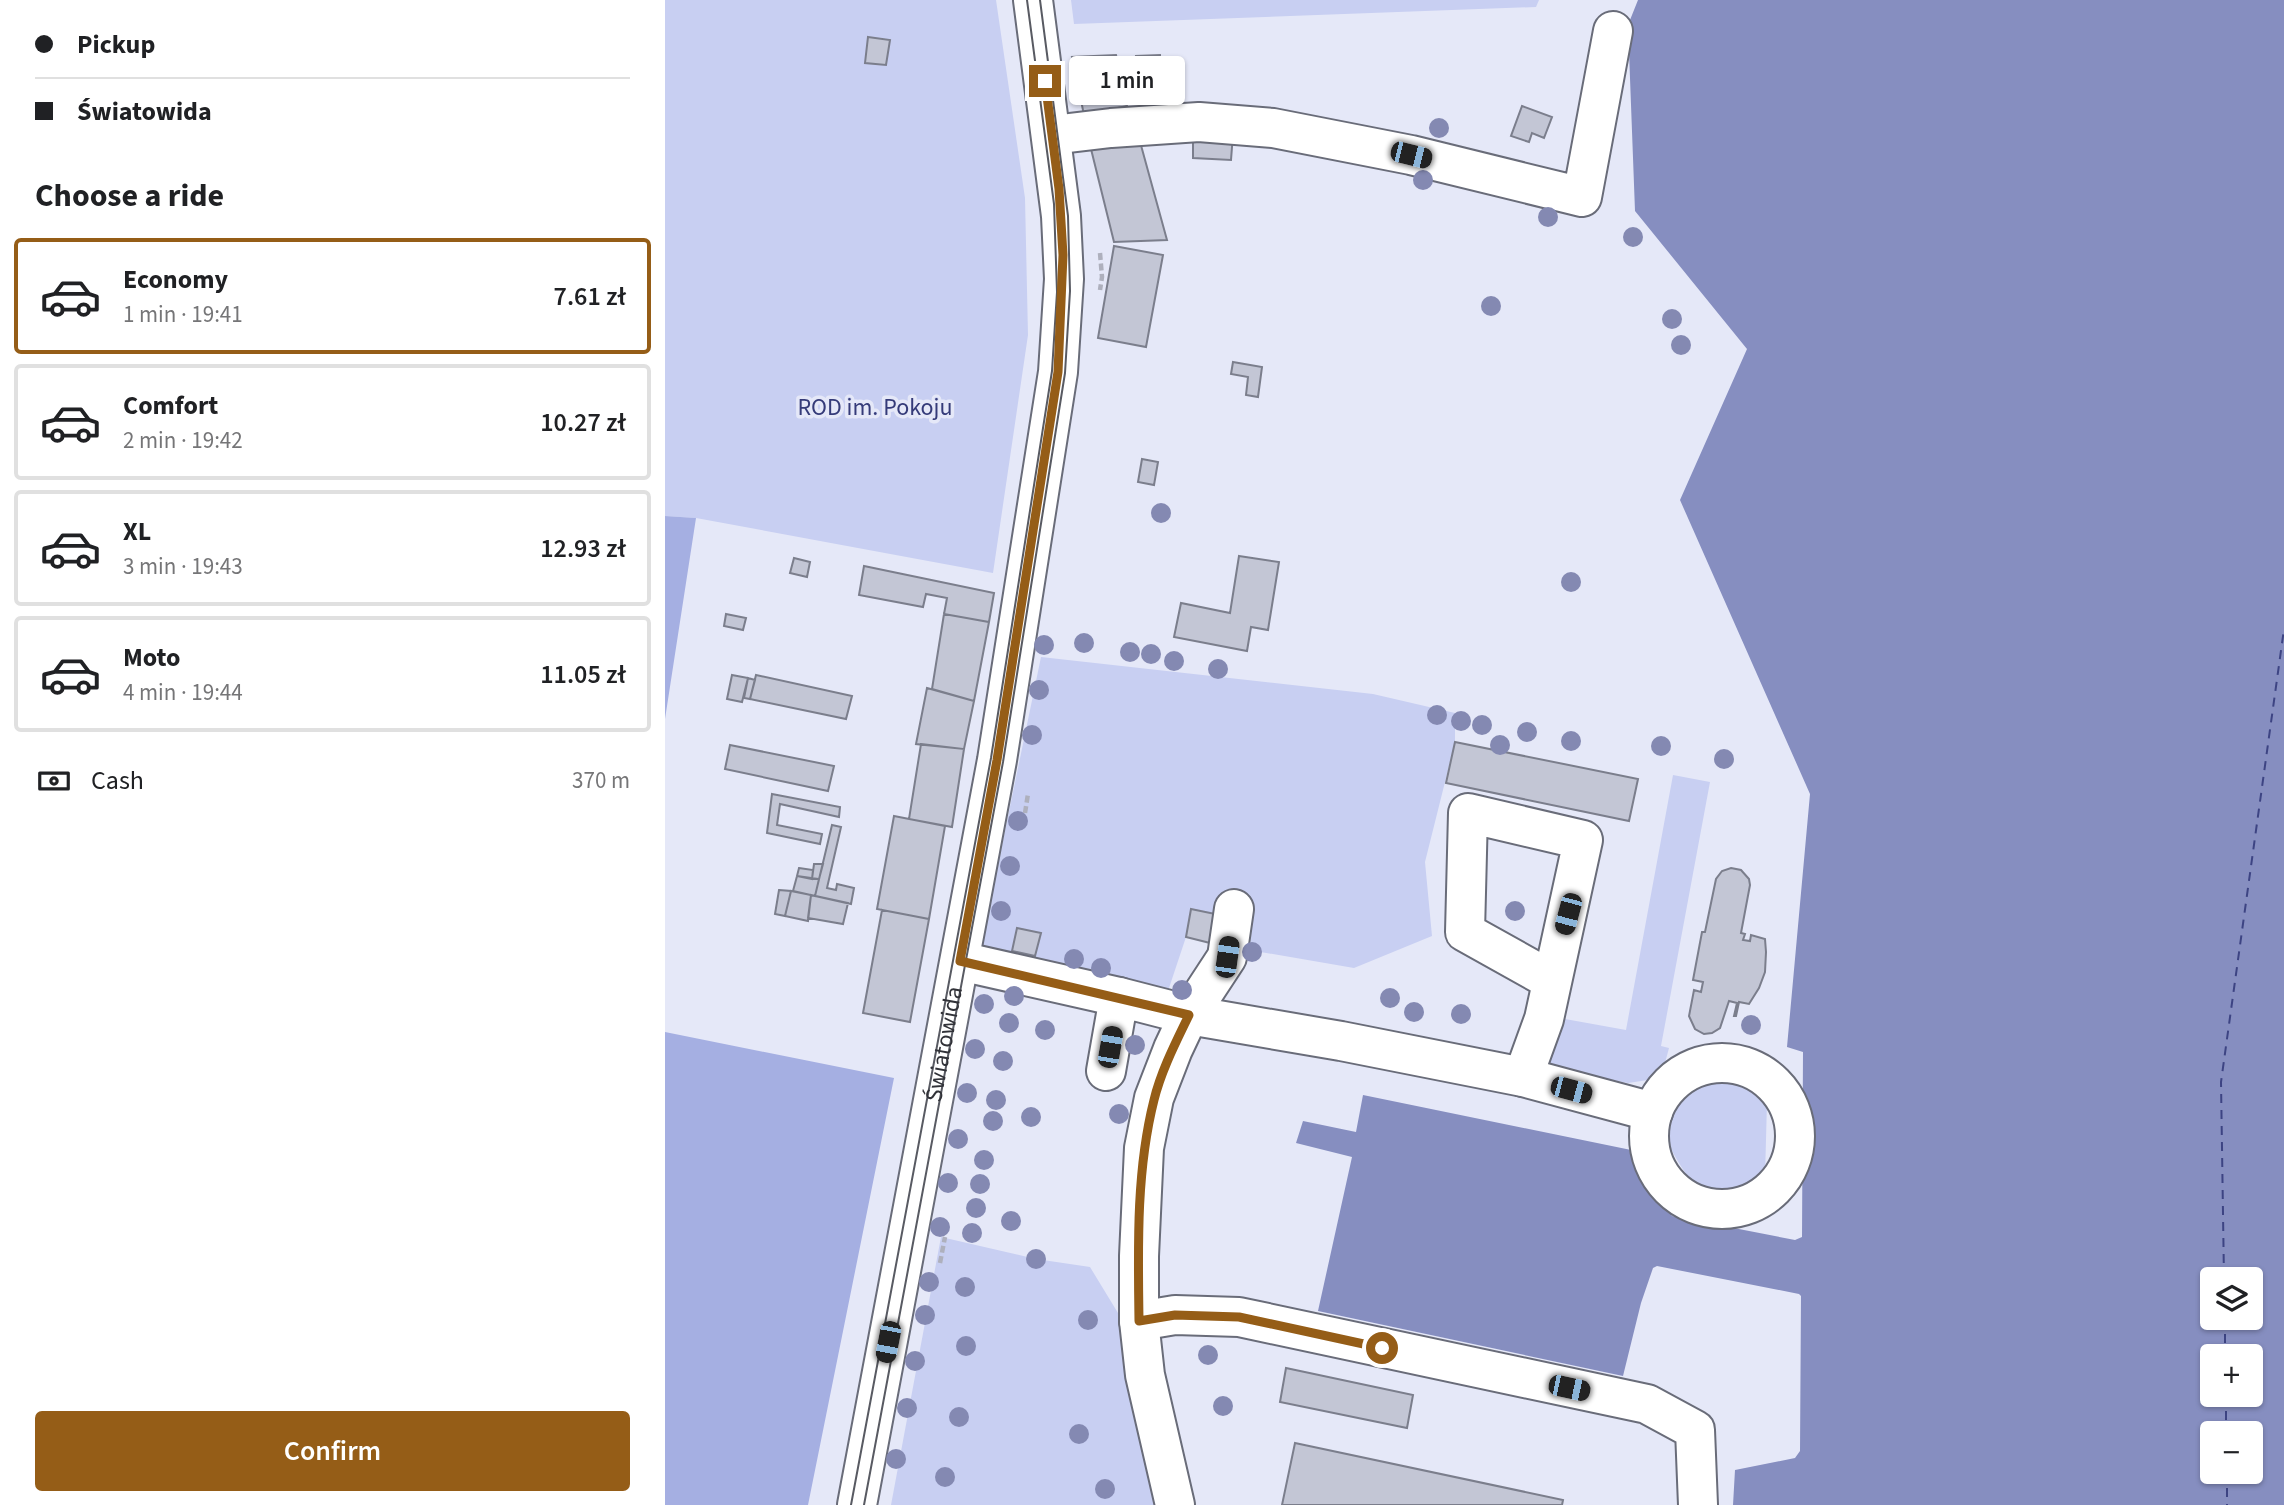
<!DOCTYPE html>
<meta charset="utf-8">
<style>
:root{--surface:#fff;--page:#f6f6f6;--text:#202124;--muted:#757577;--line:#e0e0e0;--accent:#955d17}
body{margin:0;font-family:"Source Sans 3",sans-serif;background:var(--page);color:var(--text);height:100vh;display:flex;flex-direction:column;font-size:26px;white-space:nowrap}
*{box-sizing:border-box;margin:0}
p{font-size:23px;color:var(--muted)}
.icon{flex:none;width:38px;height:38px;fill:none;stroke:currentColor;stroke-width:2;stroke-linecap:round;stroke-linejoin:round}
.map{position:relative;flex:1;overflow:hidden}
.details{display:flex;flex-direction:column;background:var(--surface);width:665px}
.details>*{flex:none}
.hud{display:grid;align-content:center;height:154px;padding:0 35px;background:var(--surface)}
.controls{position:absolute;left:1535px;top:1267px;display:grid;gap:14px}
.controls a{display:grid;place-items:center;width:63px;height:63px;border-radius:7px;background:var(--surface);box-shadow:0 2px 5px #0004;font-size:35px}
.end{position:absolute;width:32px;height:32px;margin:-16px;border:9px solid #955d17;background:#fff;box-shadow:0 0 0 4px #fff}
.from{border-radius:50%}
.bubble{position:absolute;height:49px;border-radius:7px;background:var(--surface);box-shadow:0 2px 5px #0004;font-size:23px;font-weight:600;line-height:49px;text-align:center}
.car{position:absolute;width:21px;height:42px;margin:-21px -10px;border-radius:9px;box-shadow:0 0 5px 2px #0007;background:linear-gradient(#222 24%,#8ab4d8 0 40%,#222 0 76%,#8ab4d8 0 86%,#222 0)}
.hud b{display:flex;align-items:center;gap:24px;height:66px;font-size:26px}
.hud b+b{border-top:2px solid var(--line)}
.hud i{width:18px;height:18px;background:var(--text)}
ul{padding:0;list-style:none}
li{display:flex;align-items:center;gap:21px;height:116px;margin:0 14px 10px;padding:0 21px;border:4px solid var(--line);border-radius:7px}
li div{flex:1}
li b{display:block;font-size:26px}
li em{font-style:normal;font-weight:600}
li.selected{border-color:var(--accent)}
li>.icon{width:63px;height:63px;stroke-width:1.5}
h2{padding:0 35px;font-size:32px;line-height:84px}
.pay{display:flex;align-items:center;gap:18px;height:77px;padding:0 35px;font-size:26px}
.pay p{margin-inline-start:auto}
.primary-button{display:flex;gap:14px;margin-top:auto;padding:14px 35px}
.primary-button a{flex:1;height:80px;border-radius:7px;background:var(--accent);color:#fff;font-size:28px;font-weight:600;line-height:80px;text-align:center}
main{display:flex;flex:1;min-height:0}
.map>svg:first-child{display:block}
.green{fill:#c8cff2}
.forest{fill:#a5afe2}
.water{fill:#868ec0;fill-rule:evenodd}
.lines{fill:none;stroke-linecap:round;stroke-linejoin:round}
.ferry{stroke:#3d4483;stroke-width:2;stroke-dasharray:9 7;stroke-linecap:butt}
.building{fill:#c3c6d5;stroke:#7b7e8c;stroke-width:2}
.minor-casing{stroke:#696c79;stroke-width:42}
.path{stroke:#aeb0bd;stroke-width:4.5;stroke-dasharray:7 3.5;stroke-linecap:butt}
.minor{stroke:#fff;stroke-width:38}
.tram{stroke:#585a62;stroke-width:2}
.tree{fill:#8489b2}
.route{stroke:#955d17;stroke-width:9}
.labels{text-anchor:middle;stroke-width:7;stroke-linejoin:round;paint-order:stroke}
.park-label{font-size:24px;fill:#353b79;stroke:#e5e8f8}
.street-label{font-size:24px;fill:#313238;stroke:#e5e8f8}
</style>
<main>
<section class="details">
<div class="hud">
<b><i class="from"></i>Pickup</b>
<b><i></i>Światowida</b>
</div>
<h2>Choose a ride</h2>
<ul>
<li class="selected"><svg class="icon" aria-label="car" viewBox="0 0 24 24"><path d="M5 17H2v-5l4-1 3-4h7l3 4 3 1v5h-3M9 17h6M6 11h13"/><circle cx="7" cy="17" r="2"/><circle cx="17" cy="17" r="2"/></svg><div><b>Economy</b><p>1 min · 19:41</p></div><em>7.61 zł</em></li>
<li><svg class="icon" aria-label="car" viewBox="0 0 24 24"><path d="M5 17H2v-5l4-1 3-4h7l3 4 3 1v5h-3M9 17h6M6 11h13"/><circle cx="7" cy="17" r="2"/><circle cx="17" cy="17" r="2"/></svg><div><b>Comfort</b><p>2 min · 19:42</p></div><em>10.27 zł</em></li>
<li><svg class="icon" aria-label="car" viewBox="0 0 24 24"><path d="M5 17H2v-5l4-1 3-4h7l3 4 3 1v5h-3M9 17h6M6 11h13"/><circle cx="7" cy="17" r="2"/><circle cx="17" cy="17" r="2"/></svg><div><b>XL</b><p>3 min · 19:43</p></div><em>12.93 zł</em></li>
<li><svg class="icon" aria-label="car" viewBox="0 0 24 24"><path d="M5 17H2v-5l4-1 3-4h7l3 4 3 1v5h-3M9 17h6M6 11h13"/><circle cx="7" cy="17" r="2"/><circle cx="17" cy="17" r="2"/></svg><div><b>Moto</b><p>4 min · 19:44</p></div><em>11.05 zł</em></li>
</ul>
<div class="pay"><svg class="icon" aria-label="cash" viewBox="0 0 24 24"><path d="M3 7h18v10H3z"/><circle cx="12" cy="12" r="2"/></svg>Cash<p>370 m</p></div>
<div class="primary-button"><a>Confirm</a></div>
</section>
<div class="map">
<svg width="1619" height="1505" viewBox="0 0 1619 1505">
<rect width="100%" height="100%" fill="#e5e8f8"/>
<path class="green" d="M0,0H331L360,198L363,335L328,573L31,518L0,516Z
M406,0H874L871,7L409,24Z
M376,657L708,694L790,713V742L760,862L767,936L689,968L549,944L555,915L527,909L521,937L503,991L368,966L376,934L353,928L342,967L313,961Z
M1008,775L1045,782L996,1046L1004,1048L996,1078L963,1083L879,1067L889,1017L961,1030Z
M1039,1079C1064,1080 1091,1075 1102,1102L1100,1177L1082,1193C1066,1194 1040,1191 1026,1182C1019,1170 1009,1157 1004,1144C998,1126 1014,1101 1022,1086Z
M276,1237L371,1259L425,1267L453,1313L493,1505H226Z"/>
<path class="forest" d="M0,516L31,518L0,719Z
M0,1032L229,1078L143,1505H0Z"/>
<path class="water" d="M973,0H1619V1505H1068L1070,1470L1130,1458L1135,1451L1136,1296L1134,1294L992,1266L988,1268L976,1303L958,1376L653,1311L687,1157L631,1143L638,1121L691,1132L698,1095L971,1151L1007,1216L1130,1240L1137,1237L1138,1052L1122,1047L1145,794L1015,500L1082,349L970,211L963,25ZM1547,1279H1586V1318H1547ZM1547,1356H1586V1395H1547ZM1547,1433H1586V1472H1547Z"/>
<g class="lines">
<path class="ferry" d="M1559,1279L1556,1082L1619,629
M1560,1318V1356
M1561,1395V1433
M1562,1472V1505"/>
</g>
<path class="building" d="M203,37L225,40L221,65L200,63Z
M451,55L462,106L419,115L407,57Z
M495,55L496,68H472L471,56Z
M857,106L887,117L879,138L867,133L864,142L846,136Z
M528,132L568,134L566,160L528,158Z
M474,138L502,240L449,242L426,149Z
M449,246L498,255L481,347L433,338Z
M568,362L597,367L593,397L581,395L583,377L566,374Z
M477,459L493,462L489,485L473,482Z
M574,556L614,562L603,630L586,627L582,651L509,637L516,603L565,613Z
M129,558L145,562L142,577L125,573Z
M199,566L329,593L324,622L279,614L282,598L261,594L258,607L194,595Z
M61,614L81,618L78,630L59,626Z
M279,614L324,622L309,701L267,689Z
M67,675L83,678L77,702L62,699Z
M91,675L187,696L181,719L85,699Z
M83,678L90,680L85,699L79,698Z
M262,688L309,701L299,749L251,744Z
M790,742L973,779L964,821L781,783Z
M256,744L299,749L287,827L244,819Z
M65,745L169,766L163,791L60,769Z
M107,794L175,807L174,817L115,804L112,825L157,834L155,844L102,833Z
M229,816L280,826L264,919L212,909Z
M167,825L176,827L162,888L171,890L172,884L189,888L186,904L150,896Z
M149,864H158L154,879H147Z
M134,868L148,870L147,879L132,876Z
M1066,868L1076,870L1084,879L1085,885L1076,933L1080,934L1078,940L1085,941L1086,935L1100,939L1101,952L1100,972L1094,988L1084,1004L1074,1002L1071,1016H1069L1072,1003L1064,1001L1055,1028L1047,1033L1039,1034L1030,1029L1024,1016L1029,990L1036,992L1038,982L1028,980L1037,932H1040L1051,879L1057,871Z
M132,876L154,879L150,896L128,891Z
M114,890L126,891L120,916L110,914Z
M126,891L146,895L143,921L120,916Z
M146,895L183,903L178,924L143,918Z
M526,909L555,915L549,944L521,937Z
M217,910L264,919L245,1022L198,1013Z
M352,928L376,933L370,956L347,951Z
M621,1368L748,1395L742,1428L615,1402Z
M630,1443L898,1500L897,1505H617Z"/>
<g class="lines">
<defs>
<g id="minor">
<path d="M387,135L446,128L534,122L608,128L746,155L917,197L948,31"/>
<path d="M295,961L454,997"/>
<circle cx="1057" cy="1136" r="73"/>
<path d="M441,1071L454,997L524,1015L562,957L569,909"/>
<path d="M858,1077L879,1019L918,840L803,813L800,932L886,980"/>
<path d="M474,1321L510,1315L574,1317L982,1404L1030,1430L1033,1505"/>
<path id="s1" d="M192,1505L332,760L393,372L399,279L396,216L368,0"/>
<path d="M510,1505L480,1375L474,1321V1256L479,1148L489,1098L508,1049L524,1015L676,1041L858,1077L988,1112"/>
</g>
</defs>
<use href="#minor" class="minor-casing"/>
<path class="path" d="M435,253L437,277L435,290
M360,813L363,794
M275,1263L280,1237"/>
<use href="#minor" class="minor"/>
<path class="tram" d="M186,1505L326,758L387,371L392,292L389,204L362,0
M199,1505L338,762L400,373L405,291L403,216L375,0"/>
</g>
<g class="tree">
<circle cx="774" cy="128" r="10"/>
<circle cx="758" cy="180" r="10"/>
<circle cx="883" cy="217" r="10"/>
<circle cx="968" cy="237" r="10"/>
<circle cx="826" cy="306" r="10"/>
<circle cx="1007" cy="319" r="10"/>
<circle cx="1016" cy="345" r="10"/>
<circle cx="496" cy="513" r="10"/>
<circle cx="906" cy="582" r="10"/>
<circle cx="419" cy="643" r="10"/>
<circle cx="379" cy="645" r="10"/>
<circle cx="465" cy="652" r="10"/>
<circle cx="486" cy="654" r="10"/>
<circle cx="509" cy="661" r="10"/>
<circle cx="553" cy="669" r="10"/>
<circle cx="374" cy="690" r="10"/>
<circle cx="772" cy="715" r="10"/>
<circle cx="796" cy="721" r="10"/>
<circle cx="817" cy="725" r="10"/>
<circle cx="862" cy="732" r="10"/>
<circle cx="367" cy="735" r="10"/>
<circle cx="906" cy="741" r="10"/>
<circle cx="835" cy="745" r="10"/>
<circle cx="996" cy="746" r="10"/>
<circle cx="1059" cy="759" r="10"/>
<circle cx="353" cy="821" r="10"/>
<circle cx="345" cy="866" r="10"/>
<circle cx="336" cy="911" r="10"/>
<circle cx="850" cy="911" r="10"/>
<circle cx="587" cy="952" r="10"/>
<circle cx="409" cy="959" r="10"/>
<circle cx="436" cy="968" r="10"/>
<circle cx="517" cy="990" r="10"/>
<circle cx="349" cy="996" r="10"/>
<circle cx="725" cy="998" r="10"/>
<circle cx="319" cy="1004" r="10"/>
<circle cx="749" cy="1012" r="10"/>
<circle cx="796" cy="1014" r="10"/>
<circle cx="344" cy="1023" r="10"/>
<circle cx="1086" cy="1025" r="10"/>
<circle cx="380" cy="1030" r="10"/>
<circle cx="470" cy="1045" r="10"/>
<circle cx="310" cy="1049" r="10"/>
<circle cx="338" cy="1061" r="10"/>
<circle cx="302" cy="1093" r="10"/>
<circle cx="331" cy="1100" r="10"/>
<circle cx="454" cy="1114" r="10"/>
<circle cx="366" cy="1117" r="10"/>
<circle cx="328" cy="1121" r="10"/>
<circle cx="293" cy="1139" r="10"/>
<circle cx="319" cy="1160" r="10"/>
<circle cx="283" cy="1183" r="10"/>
<circle cx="315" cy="1184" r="10"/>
<circle cx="311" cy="1208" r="10"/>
<circle cx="346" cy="1221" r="10"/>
<circle cx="275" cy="1227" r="10"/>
<circle cx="307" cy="1233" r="10"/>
<circle cx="371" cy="1259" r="10"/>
<circle cx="264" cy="1282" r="10"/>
<circle cx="300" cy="1287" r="10"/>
<circle cx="260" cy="1315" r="10"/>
<circle cx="423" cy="1320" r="10"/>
<circle cx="301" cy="1346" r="10"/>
<circle cx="543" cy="1355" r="10"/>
<circle cx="250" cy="1361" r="10"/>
<circle cx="558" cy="1406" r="10"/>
<circle cx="242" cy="1408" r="10"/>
<circle cx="294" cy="1417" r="10"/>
<circle cx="414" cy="1434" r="10"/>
<circle cx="231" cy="1459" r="10"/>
<circle cx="280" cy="1477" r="10"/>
<circle cx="440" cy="1489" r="10"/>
</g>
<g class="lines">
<path class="route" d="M380,81L394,189L398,255L393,372L332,760L295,961L524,1015C511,1042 496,1071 489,1100C471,1171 473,1248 474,1321L510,1315L574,1317L717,1348"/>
</g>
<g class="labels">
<g class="park-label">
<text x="210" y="415">ROD im. Pokoju</text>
</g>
<g class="street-label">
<text dy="8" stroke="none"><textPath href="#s1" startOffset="469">Światowida</textPath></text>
</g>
</g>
</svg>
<div class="controls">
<a><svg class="icon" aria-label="layers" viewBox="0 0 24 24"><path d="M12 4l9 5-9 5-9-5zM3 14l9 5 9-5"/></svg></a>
<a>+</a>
<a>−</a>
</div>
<i class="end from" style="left:717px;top:1348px"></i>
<i class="end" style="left:380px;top:81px"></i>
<div class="bubble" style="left:404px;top:56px;width:116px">1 min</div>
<i class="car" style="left:746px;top:155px;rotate:104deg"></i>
<i class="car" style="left:903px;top:914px;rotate:195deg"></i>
<i class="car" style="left:562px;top:957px;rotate:8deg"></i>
<i class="car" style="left:445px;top:1047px;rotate:10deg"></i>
<i class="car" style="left:906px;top:1090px;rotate:105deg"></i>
<i class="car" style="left:223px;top:1342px;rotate:191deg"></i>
<i class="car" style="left:904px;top:1388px;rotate:102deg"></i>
</div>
</main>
